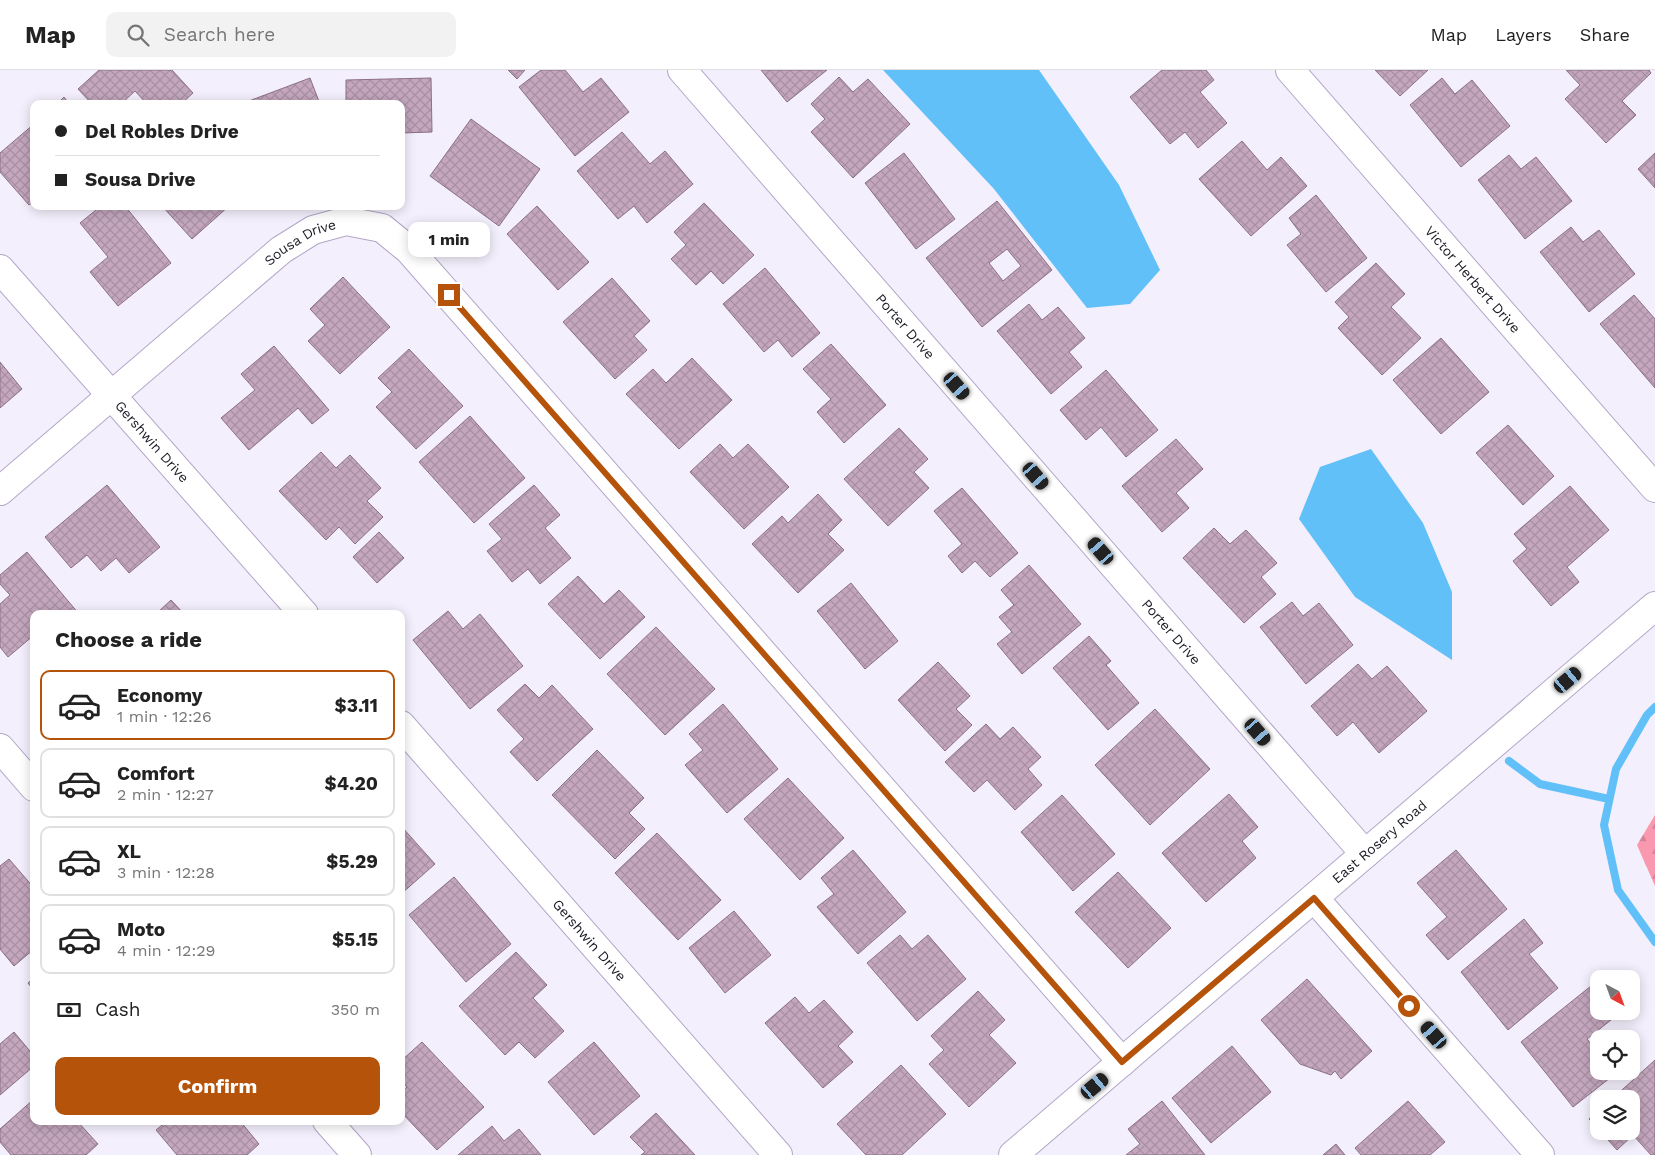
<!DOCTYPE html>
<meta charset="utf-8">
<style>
:root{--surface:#fff;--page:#f2f2f2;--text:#222;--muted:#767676;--line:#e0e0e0;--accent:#b45309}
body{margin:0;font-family:"Work Sans",sans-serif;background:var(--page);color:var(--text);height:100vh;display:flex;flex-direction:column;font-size:19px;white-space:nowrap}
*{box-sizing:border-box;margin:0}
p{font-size:16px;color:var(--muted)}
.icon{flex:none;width:28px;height:28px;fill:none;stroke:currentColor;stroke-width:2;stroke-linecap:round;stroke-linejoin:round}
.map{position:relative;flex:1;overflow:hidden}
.drawer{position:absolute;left:30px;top:540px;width:375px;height:515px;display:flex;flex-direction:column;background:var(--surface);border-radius:10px;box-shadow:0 2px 12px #0003}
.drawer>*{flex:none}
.guide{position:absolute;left:30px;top:30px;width:375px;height:110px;border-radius:10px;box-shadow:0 2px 12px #0003;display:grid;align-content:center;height:110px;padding:0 25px;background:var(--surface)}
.needle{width:32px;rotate:139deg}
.controls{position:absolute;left:1590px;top:900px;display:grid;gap:10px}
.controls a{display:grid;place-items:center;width:50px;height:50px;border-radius:10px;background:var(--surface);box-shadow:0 2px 12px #0003;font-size:25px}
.end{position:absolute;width:22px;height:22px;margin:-11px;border:6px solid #b45309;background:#fff;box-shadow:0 0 0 2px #fff}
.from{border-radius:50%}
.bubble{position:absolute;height:35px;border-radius:10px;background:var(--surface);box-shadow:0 2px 12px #0003;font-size:16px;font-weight:700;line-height:35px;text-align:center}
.car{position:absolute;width:15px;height:30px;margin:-15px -8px;border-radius:6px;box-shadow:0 0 4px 1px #0007;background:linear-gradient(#222 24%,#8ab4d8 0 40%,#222 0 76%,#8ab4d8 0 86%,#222 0)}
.guide b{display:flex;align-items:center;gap:18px;height:48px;font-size:19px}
.guide b+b{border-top:1px solid var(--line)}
.guide i{width:12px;height:12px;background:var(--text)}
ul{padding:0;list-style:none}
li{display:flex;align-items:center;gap:15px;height:70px;margin:0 10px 8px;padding:0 15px;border:2px solid var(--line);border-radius:10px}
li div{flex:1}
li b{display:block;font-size:19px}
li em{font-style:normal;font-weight:700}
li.active{border-color:var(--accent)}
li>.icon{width:45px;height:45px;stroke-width:1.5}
h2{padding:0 25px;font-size:22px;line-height:60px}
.pay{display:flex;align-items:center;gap:12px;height:55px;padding:0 25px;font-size:19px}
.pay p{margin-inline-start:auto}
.cta{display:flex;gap:10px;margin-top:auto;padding:10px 25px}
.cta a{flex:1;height:58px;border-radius:10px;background:var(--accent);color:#fff;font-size:20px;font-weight:700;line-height:58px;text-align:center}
header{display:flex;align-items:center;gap:30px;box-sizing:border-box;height:70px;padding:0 25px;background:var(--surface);border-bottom:1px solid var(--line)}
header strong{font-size:24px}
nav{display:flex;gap:28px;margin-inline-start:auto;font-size:18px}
.search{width:350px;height:45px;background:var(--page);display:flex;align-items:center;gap:12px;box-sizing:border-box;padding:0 18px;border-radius:10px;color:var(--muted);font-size:19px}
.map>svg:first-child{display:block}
.forest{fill:url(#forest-firs)}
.water{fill:#62c0f8}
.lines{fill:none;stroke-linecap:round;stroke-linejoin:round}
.stream{stroke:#62c0f8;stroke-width:8}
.building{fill:url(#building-cross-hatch);stroke:#8b6f85;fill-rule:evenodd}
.minor-casing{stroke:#b2a7c7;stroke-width:30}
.minor{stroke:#fff;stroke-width:28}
.route{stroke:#b45309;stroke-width:6}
.labels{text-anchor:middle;stroke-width:4;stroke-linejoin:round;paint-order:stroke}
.street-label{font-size:14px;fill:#1c1823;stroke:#fff}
</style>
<header>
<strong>Map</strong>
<div class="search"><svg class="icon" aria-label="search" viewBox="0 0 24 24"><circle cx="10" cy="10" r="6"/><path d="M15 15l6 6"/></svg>Search here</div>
<nav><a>Map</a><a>Layers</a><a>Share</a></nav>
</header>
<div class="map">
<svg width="1655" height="1085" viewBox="0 0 1655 1085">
<defs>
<pattern id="forest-firs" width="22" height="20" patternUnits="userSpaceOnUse" patternTransform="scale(1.25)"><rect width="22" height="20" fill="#fa98af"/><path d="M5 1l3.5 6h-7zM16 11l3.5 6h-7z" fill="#d68296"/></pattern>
<pattern id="building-cross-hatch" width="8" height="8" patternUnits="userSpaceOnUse" patternTransform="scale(1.25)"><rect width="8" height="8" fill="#c4a7be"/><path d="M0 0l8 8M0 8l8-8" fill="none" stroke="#a88fa3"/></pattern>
</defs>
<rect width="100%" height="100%" fill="#f3effc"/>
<path class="forest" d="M1655,745V816L1637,775Z"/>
<path class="water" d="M883,0H1039L1119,115L1160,200L1130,234L1087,238L994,119Z
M1371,379L1423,453L1452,522V590L1355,527L1299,449L1320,397Z"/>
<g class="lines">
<path class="stream" d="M1655,637L1647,645L1616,699L1604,755L1618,820L1655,872
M1509,691L1540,714L1609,729"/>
</g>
<path class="building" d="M99,0H172L193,23L181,34H147L135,21L121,34H92L78,19Z
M508,0H525L517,9Z
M541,0H565L583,22L601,8L629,42L575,86L519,17Z
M761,0H827L787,32Z
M1162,0H1206L1214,10L1200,22L1227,53L1198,78L1185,62L1170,74L1130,27Z
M1375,0H1428L1400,26Z
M1566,0H1649L1651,3L1622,31L1636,45L1606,73L1565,29L1580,15Z
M839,7L853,22L868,9L910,54L853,108L811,62L825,49L811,34Z
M310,8L320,34H241Z
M431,8L432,62L401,63V34H346V10Z
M1442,8L1455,24L1472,10L1510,56L1461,97L1410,35Z
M64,27L69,34H57Z
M471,49L540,99L499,156L430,106Z
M34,54V131L29,135L0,102V83Z
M622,62L650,94L665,81L693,114L647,153L634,136L618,149L577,101Z
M1242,71L1267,100L1281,87L1307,116L1251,166L1199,109Z
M904,83L955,149L916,179L865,113Z
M1655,83V118L1638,99Z
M1509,85L1521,99L1536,87L1572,131L1525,169L1478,110Z
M1316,125L1367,188L1326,222L1287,175L1301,164L1289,148Z
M997,131L1052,200L982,257L926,188ZM1007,179L1021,196L1003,211L989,193Z
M704,133L754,185L723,214L711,201L696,215L671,189L686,175L674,162Z
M101,136H125L171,193L118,236L90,202L108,187L80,153Z
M162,136H229L192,169Z
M537,136L589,192L558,220L507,164Z
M1571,157L1583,172L1599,160L1635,204L1589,242L1540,182Z
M1376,193L1405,224L1391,237L1421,268L1382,305L1338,258L1349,247L1335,232Z
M765,198L820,263L792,287L778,270L764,282L723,234Z
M343,207L390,257L340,304L308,271L325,255L310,239Z
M612,208L650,251L634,266L647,280L615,309L563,252Z
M1634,225L1655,249V318L1600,254Z
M1029,234L1042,250L1058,237L1085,268L1069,282L1082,297L1051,324L997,261Z
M1441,268L1489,322L1441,364L1393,310Z
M831,274L886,335L844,373L817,342L831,329L803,299Z
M274,276L329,340L312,354L298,338L249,380L221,348L255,320L241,304Z
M409,279L463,336L416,379L376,337L392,322L378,308Z
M692,288L732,330L679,379L626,324L653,299L666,313Z
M0,292L22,319L0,338Z
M1106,300L1158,360L1126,387L1101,357L1086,370L1060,340Z
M470,346L525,408L474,453L419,392Z
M1508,355L1554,406L1523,435L1476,383Z
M899,358L928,389L914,402L929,418L888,456L844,409Z
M1176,369L1203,399L1176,423L1189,438L1162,462L1122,416Z
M720,374L733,388L748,374L789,417L744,459L690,402Z
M321,382L336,398L350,385L381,418L367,431L383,447L355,474L339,457L326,470L279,421Z
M107,415L160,477L129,503L116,488L101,501L87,485L71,498L45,467Z
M534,415L560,445L545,458L571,488L540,514L528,499L512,512L487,481L502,469L489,454Z
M1570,416L1609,460L1567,497L1579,512L1551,536L1513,491L1527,479L1514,464Z
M962,418L1018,483L990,507L975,491L962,503L948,486L962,474L934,441Z
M818,424L842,450L828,464L844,480L798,523L752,474L782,446L788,453Z
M1214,458L1230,474L1246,460L1277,493L1261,507L1276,524L1244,553L1183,488Z
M379,462L404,488L377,513L353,487Z
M27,482L79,544H34V565L8,587L0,577V534L10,525L0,514V505Z
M1029,495L1081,554L1022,604L997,574L1012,562L999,547L1014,535L1001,520Z
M578,506L604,534L619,520L645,547L600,589L548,534Z
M851,513L898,571L865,599L817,541Z
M171,530L184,544H156Z
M1292,532L1303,546L1319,533L1353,575L1306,614L1260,557Z
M448,541L463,559L480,544L523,596L470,639L413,570Z
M656,557L715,619L665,665L607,604Z
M1089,566L1111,591L1106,595L1139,633L1108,660L1053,598Z
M938,592L970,626L956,639L972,655L945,681L898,630Z
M1358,594L1372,609L1387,596L1427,641L1379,683L1353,652L1337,666L1311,636Z
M525,614L539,628L552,615L593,659L537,711L510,682L524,669L497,640Z
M723,634L778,699L727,743L685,695L703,680L689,664Z
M1155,639L1210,699L1150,755L1095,695Z
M986,654L1000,669L1013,657L1041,687L1028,699L1042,715L1015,740L987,710L974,722L945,692Z
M597,680L644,728L629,743L645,759L615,789L552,725Z
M788,708L844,768L800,810L744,749Z
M1229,724L1258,757L1242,771L1256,788L1206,832L1162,783Z
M1062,725L1115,784L1073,821L1021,762Z
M401,756L435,794L401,824Z
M657,763L721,830L678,870L615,803Z
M853,780L906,842L858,884L817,837L834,824L821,808Z
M1456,780L1507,839L1448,890L1426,865L1447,847L1417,813Z
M9,789L34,818V879L14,896L0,879V796Z
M1118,802L1171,858L1128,898L1075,842Z
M454,807L511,874L466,912L409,845Z
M734,841L771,885L725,923L689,878Z
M1524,849L1543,873L1529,884L1558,918L1508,960L1461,902Z
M900,865L912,879L928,865L966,909L917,951L867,893Z
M516,882L547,915L533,928L564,961L535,988L519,972L505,985L459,936Z
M34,908V921L28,913Z
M1307,909L1372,981L1341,1009L1335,1001L1331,1005L1300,994L1261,950Z
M1591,916L1599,925V941H1611L1616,946L1587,969L1599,984V1001H1612L1615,1004L1573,1037L1521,972Z
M978,921L1005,950L989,965L1016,993L969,1037L929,994L944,980L931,966Z
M795,927L809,943L824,930L853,962L838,976L853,992L823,1018L765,953Z
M14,962L34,986V996L0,1025V974Z
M422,972L484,1037L437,1080L401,1042V1022L407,1017L401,1011V991Z
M594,972L640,1026L594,1065L548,1012Z
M1232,976L1271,1022L1211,1073L1172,1028Z
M1655,990V1085H1651L1633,1065L1617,1080L1600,1061H1631V1029H1612Z
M901,995L946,1044L902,1085H866L837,1054Z
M34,1029V1051H77L98,1074L86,1085H11L0,1072V1059Z
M1162,1031L1205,1085H1126L1140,1074L1128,1059Z
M1408,1031L1445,1072L1430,1085H1361L1355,1078Z
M1599,1041V1060L1589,1049Z
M656,1043L695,1085H641L645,1082L630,1067Z
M167,1051H240L259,1074L247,1085H177L156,1060Z
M492,1056L504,1071L519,1059L541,1085H458Z
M1336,1074L1345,1085H1323Z"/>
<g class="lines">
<defs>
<g id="minor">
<path id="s1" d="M682,0L1365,784"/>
<path id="s2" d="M1290,0L1655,418"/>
<path id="s3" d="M0,199L304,544"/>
<path id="s4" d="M0,421L281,180L313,160L346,151L382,158L409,180L1122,992"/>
<path id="s5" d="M401,655L778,1085"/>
<path d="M0,678L34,717"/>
<path d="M1314,828L1540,1085"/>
<path d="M327,1051L357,1085"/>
<path id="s6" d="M1013,1085L1655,536"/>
</g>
</defs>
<use href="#minor" class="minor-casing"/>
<use href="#minor" class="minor"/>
</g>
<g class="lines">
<path class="route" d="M449,225L1122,992L1314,828L1409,936"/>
</g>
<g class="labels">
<g class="street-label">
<text dy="5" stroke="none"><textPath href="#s4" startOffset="391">Sousa Drive</textPath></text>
<text dy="5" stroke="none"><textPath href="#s2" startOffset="278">Victor Herbert Drive</textPath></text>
<text dy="5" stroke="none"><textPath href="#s1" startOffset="340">Porter Drive</textPath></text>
<text dy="5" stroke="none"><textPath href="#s3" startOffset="230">Gershwin Drive</textPath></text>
<text dy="5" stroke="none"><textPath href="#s1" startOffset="745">Porter Drive</textPath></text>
<text dy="5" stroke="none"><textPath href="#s6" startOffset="482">East Rosery Road</textPath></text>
<text dy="5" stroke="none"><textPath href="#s5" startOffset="286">Gershwin Drive</textPath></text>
</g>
</g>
</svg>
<div class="controls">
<a><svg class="needle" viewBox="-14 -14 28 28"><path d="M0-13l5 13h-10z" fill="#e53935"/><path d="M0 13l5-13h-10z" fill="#767676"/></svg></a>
<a><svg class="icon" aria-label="locate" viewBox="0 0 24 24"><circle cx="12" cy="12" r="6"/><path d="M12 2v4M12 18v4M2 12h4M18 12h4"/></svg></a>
<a><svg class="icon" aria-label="layers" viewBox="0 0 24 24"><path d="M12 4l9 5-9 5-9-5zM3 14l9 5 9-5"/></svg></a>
</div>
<i class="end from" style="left:1409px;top:936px"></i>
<i class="end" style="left:449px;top:225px"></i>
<div class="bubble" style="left:408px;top:152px;width:82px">1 min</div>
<i class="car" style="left:957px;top:316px;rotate:139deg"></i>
<i class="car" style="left:1036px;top:406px;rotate:139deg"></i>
<i class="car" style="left:1101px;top:481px;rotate:319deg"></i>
<i class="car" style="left:1568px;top:610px;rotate:50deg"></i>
<i class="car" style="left:1258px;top:662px;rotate:139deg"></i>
<i class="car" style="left:1434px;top:965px;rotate:319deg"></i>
<i class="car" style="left:1095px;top:1016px;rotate:50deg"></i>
<div class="guide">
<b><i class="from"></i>Del Robles Drive</b>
<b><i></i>Sousa Drive</b>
</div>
<section class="drawer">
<h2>Choose a ride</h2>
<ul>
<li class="active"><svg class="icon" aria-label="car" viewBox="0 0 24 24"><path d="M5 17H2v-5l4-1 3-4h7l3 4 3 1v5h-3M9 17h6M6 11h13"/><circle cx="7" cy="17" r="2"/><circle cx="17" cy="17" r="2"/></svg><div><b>Economy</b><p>1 min · 12:26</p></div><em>$3.11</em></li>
<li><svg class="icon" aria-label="car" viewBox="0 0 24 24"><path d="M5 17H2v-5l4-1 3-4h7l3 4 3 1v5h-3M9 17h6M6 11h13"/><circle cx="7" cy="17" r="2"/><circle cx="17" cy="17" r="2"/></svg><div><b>Comfort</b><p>2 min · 12:27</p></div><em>$4.20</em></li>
<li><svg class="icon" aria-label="car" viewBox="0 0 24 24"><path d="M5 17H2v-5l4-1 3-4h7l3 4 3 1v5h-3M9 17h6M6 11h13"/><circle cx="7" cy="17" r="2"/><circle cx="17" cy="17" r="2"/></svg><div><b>XL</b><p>3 min · 12:28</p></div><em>$5.29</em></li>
<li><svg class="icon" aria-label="car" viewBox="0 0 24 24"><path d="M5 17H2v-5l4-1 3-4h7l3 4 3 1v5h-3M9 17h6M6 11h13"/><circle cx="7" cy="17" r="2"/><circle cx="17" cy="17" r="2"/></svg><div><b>Moto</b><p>4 min · 12:29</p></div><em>$5.15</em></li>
</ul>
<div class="pay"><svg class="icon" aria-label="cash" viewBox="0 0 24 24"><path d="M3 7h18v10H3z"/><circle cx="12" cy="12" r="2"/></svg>Cash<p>350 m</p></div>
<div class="cta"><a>Confirm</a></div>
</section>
</div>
